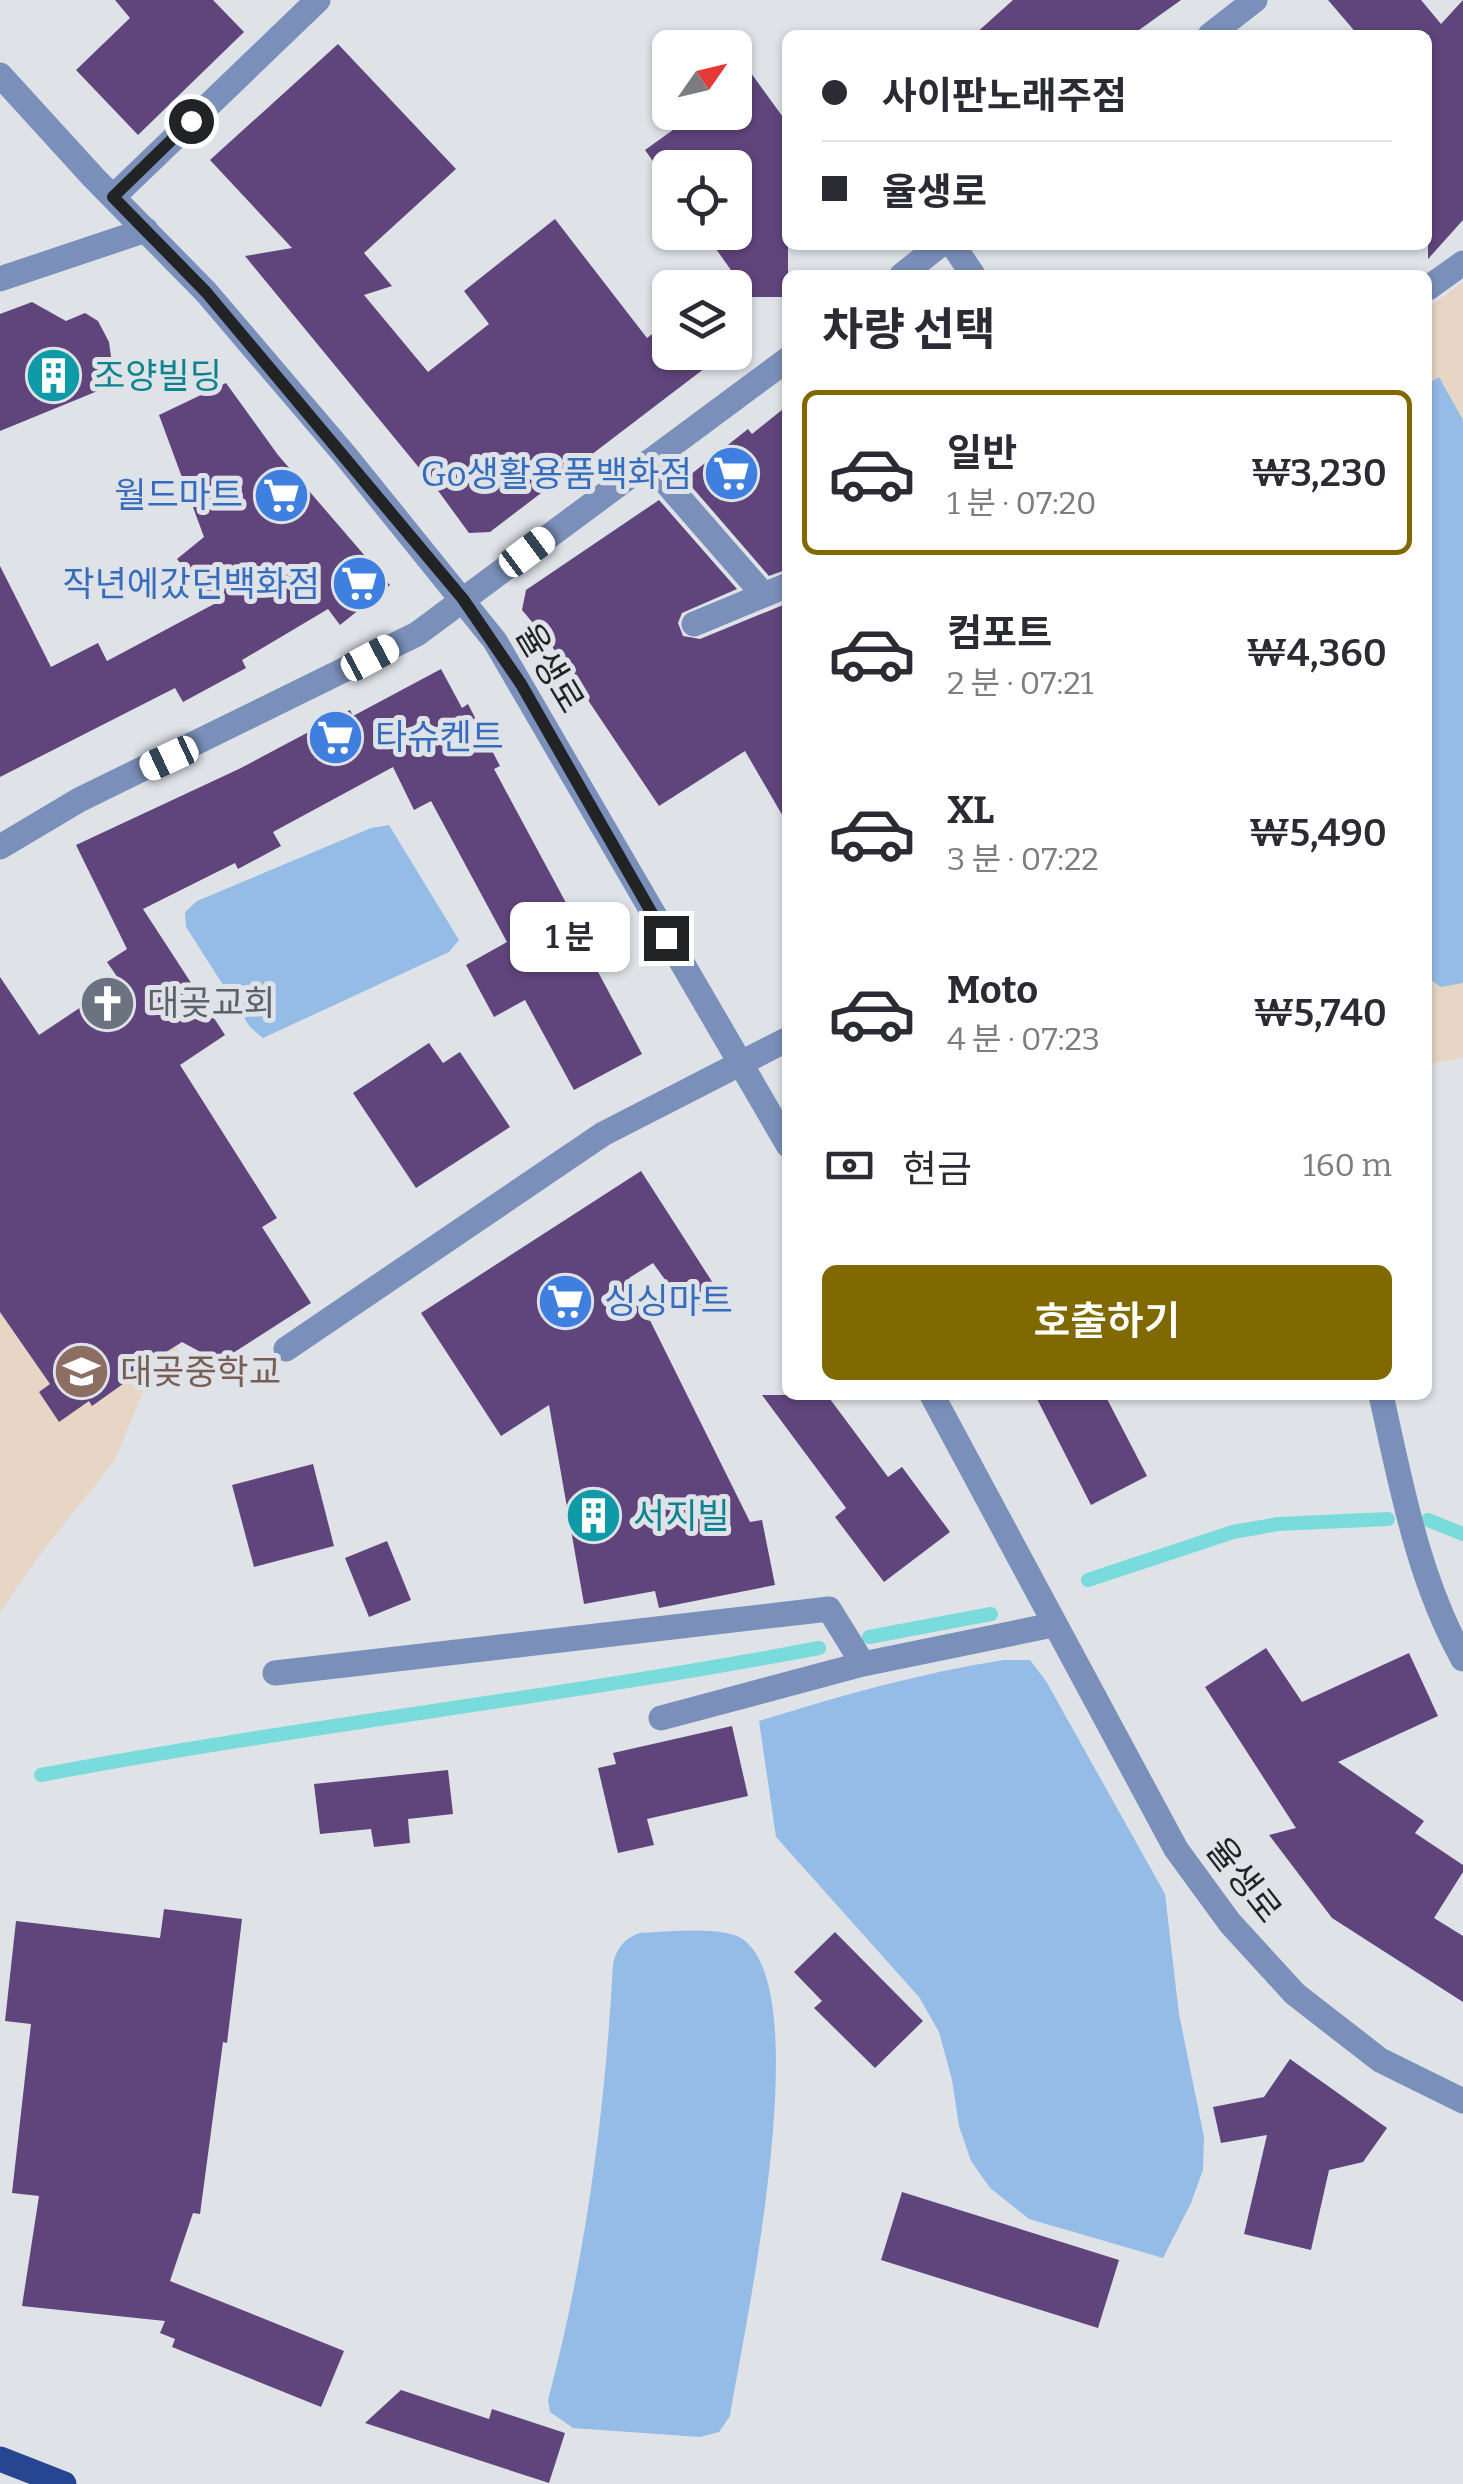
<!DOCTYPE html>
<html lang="ko">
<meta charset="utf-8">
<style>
:root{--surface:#fff;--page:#f2f2f3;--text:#2b2b33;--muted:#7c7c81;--line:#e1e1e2;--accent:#7f6900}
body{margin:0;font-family:Bitter,"Noto Sans KR",serif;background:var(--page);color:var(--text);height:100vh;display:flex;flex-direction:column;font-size:38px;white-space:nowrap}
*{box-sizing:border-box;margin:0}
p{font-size:32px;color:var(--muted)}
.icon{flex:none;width:55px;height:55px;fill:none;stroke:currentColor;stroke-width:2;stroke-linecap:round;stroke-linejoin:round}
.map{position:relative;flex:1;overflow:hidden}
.details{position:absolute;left:782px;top:270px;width:650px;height:1130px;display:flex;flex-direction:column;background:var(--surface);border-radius:15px;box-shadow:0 2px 8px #0004}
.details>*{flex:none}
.top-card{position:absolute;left:782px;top:30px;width:650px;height:220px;border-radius:15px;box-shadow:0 2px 8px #0004;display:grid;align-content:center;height:220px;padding:0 40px;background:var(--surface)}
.needle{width:65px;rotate:56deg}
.controls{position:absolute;left:652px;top:30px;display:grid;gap:20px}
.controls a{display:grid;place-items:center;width:100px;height:100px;border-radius:15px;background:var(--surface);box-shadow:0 2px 8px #0004;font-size:50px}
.end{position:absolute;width:45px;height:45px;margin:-22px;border:12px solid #212324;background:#fff;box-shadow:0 0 0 5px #fff}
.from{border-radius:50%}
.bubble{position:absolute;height:70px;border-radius:15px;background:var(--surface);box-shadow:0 2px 8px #0004;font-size:32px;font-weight:600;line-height:70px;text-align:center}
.car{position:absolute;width:30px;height:60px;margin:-30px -15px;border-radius:12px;box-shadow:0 0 8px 2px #0007;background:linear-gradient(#fff 24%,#345 0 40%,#fff 0 76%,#345 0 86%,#fff 0)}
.top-card b{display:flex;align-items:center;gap:35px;height:95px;font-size:38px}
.top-card b+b{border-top:2px solid var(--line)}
.top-card i{width:25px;height:25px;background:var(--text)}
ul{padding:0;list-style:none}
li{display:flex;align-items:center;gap:30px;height:165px;margin:0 20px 15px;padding:0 20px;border:5px solid transparent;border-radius:15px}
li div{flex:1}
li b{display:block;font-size:38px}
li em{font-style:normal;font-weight:600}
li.on{border-color:var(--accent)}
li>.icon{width:90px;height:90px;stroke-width:1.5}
h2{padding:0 40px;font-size:45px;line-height:120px}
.pay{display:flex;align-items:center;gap:25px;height:110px;padding:0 40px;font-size:38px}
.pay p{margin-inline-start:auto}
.button{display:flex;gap:20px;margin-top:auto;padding:20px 40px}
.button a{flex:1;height:115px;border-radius:15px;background:var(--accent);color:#fff;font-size:40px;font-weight:600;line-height:115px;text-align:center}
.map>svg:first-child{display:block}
.education{fill:#e7d6c5}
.green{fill:#95bce7}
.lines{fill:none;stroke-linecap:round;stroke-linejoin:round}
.stream{stroke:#79dbdb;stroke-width:14}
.building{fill:#60457c}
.minor{stroke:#7a8fba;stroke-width:25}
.major{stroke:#264691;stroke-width:25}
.route{stroke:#212324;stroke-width:12}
.labels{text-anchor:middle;stroke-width:10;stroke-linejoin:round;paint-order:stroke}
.culture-label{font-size:35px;fill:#0d838f;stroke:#dfe3e8;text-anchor:start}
.shop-label{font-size:35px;fill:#366cbe;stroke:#dfe3e8;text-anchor:end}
.street-label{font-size:35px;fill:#212324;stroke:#dfe3e8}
.worship-label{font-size:35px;fill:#5b616d;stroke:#dfe3e8;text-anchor:start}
.education-label{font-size:35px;fill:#785e54;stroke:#dfe3e8;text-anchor:start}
</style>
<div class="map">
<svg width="1463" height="2484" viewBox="0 0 1463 2484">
<rect width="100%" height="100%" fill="#dfe3e8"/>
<path class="education" d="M1463,282V1058L1428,1064V308Z
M0,1161L56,1180L180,1352L143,1392L115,1460L41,1553L0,1612Z"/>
<path class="green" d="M1439,377L1463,420V983L1441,987L1428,978V384Z
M389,825L459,940L449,952L263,1038L250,1027L186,927L185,912L197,901L371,828Z
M1004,1660H1030L1046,1681L1165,1894L1179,2014L1204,2137L1203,2170L1191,2203L1163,2258L1029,2219L990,2188L971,2161L959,2126L952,2080L939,2032L919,1997L776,1837L759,1721C840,1696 920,1673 1004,1660Z
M639,1933C664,1932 725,1925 744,1940C817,1997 744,2329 730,2416L719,2432L700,2437L573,2428L550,2412L548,2400C586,2256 605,2113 613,1964C617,1948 623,1940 639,1933Z"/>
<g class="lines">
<path class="stream" d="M1428,1520L1463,1534
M1088,1580L1233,1532L1278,1524L1388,1519
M869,1637L991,1614
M41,1775C299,1726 561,1697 819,1648"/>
</g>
<path class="building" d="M115,0H213L244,32L138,135L76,70L130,18Z
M1013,0H1181L1132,35H974Z
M1328,0H1421L1441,24L1463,0V220L1428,259V38L1430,35H1358Z
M338,44L456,169L364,253L392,286L364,295L428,372L489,324L464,291L555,219L647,338L670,320V352H726L490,532L469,533L439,492L245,256L292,248L210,160Z
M735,51L788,124V297H750L704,232H735V168H670V185L645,150L698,112H735Z
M32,302L66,321L85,313L98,321L109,342L112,364L105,388L0,431V314Z
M226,383L278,455L390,585L340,625L328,609L242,660L246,668L183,702L175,688L0,777V566L51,667L98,643L107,661L214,604L177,559L204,537L159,415Z
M788,405V569L769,576L685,479L748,429L752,434Z
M659,500L737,589L682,613L678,623L683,636L700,639L788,603V825L745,751L659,806L549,642L522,610L526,590Z
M441,669L462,708L468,704L500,766L494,769L579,927L575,929L642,1054L574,1090L525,1000L494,1017L466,965L507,942L431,801L414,810L393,767L273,832L281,846L238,869L235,863L143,909L225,1035L180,1065L277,1218L262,1227L311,1303L219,1362L182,1342L128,1376L130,1379L92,1406L89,1401L59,1422L39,1392L50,1384L0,1312V977L39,1035L120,981L107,962L127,949L76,845L241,768L350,710L353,716Z
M429,1043L443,1063L460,1052L510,1127L416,1188L353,1093Z
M641,1171L720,1294L689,1313L653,1263L629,1278L750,1522L762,1520L775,1585L659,1608L655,1591L584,1604L549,1405L501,1436L421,1313Z
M762,1395H827L888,1477L902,1467L950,1532L884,1582L835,1517L846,1508Z
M1035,1395H1105L1147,1476L1091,1505Z
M313,1464L334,1546L254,1567L232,1485Z
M387,1541L411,1600L369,1617L345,1558Z
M1266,1648L1302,1702L1409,1653L1438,1716L1338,1762L1424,1821L1415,1833L1463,1865V1872L1434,1918L1463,1936V2002L1332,1918L1269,1835L1296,1828L1205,1687Z
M732,1726L748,1796L647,1819L654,1845L618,1853L598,1768L616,1764L613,1753Z
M448,1770L453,1814L408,1819L410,1843L374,1847L371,1829L320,1834L314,1784Z
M164,1909L242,1919L227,2043L223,2042L200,2214L193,2213L170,2281L344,2351L321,2407L172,2347L175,2339L160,2333L165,2321L22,2306L39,2196L12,2193L31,2024L5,2021L16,1921L160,1938Z
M835,1932L923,2021L875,2068L814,2008L822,2001L794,1972Z
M1290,2059L1387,2128L1363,2162L1329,2170L1311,2250L1244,2234L1267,2135L1221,2143L1213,2107L1264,2097Z
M902,2192L1119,2260L1098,2328L881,2260Z
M401,2390L489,2419L492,2409L565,2433L549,2483L365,2423Z"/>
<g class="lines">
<path class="minor" d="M1210,35L1255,0
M0,75L94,178L206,292L345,455L495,641L788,1145
M113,197L318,0
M953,245L973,275
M902,275L940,245
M0,279L146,230
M1428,288L1463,263
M648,462L764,595L788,585
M694,624L764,595
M0,847L79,800L417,634L788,359
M286,1349L603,1134L788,1039
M932,1395L1176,1849L1230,1923L1295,1994L1380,2060L1463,2101
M1381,1395C1401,1484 1418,1579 1463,1659
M275,1673L829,1609L863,1664
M661,1718L863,1664L1053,1625"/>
<path class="major" d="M0,2459L64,2484"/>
</g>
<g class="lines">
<path class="route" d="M191,121L113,197L206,292L463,599L521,684L666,938"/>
</g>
<defs>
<symbol id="building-disc" viewBox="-11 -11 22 22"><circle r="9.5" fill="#0f9aa8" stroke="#dfe3e8"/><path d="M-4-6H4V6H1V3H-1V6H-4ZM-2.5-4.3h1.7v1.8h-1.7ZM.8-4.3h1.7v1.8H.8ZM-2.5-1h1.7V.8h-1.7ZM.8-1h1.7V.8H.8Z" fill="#fff"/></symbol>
<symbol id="supermarket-disc" viewBox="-11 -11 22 22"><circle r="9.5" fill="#3f7fe0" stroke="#dfe3e8"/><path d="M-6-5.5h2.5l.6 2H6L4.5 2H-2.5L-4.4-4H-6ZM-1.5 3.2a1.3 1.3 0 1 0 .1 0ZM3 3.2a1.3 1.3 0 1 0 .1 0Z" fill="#fff"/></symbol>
<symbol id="church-disc" viewBox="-11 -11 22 22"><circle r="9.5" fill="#6b7280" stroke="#dfe3e8"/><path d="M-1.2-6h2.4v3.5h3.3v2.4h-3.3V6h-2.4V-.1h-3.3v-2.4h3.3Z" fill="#fff"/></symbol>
<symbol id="school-disc" viewBox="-11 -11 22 22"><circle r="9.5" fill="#8d6e63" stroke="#dfe3e8"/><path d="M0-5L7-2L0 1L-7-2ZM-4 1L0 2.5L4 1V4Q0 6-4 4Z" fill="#fff"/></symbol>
</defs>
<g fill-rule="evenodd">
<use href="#building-disc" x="22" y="344" width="63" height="63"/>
<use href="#supermarket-disc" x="700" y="442" width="63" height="63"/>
<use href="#supermarket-disc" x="250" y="464" width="63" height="63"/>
<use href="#supermarket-disc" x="328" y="552" width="63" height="63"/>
<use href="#supermarket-disc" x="304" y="706" width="63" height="63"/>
<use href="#church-disc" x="76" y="972" width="63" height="63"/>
<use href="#supermarket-disc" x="534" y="1270" width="63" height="63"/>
<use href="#school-disc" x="50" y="1340" width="63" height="63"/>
<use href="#building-disc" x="562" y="1484" width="63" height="63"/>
</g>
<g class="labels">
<g class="culture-label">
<text x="93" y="388">조양빌딩</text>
<text x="633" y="1528">서지빌</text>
</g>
<g class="shop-label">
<text x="692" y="486">Go생활용품백화점</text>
<text x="243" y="507">월드마트</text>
<text x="320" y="596">작년에갔던백화점</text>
<text x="375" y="749" text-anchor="start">타슈켄트</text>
<text x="604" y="1313" text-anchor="start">싱싱마트</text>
</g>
<g class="street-label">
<text transform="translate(550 668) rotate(59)" y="12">율생로</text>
<text transform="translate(1244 1880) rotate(52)" y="12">율생로</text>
</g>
<g class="worship-label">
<text x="147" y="1015">대곶교회</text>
</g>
<g class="education-label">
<text x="120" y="1384">대곶중학교</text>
</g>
</g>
</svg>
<div class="controls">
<a><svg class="needle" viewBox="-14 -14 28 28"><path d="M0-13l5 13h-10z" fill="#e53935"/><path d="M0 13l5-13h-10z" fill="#7c7c81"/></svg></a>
<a><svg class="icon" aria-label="locate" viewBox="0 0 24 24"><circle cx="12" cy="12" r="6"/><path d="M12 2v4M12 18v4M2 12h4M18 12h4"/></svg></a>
<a><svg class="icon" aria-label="layers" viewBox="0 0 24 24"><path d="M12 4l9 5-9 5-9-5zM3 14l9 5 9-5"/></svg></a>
</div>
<i class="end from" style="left:191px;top:121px"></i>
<i class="end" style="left:666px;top:938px"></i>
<div class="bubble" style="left:510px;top:902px;width:120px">1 분</div>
<i class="car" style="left:527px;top:552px;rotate:53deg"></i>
<i class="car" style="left:370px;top:658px;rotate:62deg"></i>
<i class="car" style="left:169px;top:758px;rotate:245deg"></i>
<div class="top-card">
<b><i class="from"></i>사이판노래주점</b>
<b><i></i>율생로</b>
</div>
<section class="details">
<h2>차량 선택</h2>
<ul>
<li class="on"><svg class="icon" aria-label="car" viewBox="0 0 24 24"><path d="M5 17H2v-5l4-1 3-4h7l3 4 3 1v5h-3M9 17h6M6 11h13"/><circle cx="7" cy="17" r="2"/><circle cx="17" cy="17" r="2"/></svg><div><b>일반</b><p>1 분 · 07:20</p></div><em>₩3,230</em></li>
<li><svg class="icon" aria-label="car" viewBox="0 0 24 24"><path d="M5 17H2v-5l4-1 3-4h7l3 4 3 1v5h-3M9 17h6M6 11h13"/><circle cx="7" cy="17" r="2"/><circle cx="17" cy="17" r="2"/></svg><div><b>컴포트</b><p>2 분 · 07:21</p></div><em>₩4,360</em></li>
<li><svg class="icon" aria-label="car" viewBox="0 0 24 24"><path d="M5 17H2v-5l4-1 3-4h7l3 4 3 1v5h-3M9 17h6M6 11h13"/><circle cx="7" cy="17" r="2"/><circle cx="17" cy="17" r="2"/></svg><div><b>XL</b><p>3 분 · 07:22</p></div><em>₩5,490</em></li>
<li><svg class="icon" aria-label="car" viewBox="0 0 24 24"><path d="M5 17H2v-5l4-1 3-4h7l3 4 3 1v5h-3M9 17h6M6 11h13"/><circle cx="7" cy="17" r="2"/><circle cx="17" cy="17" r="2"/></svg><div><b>Moto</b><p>4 분 · 07:23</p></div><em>₩5,740</em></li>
</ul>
<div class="pay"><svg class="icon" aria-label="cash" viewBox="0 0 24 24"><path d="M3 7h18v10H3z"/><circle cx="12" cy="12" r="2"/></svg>현금<p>160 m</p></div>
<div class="button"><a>호출하기</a></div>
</section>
</div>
